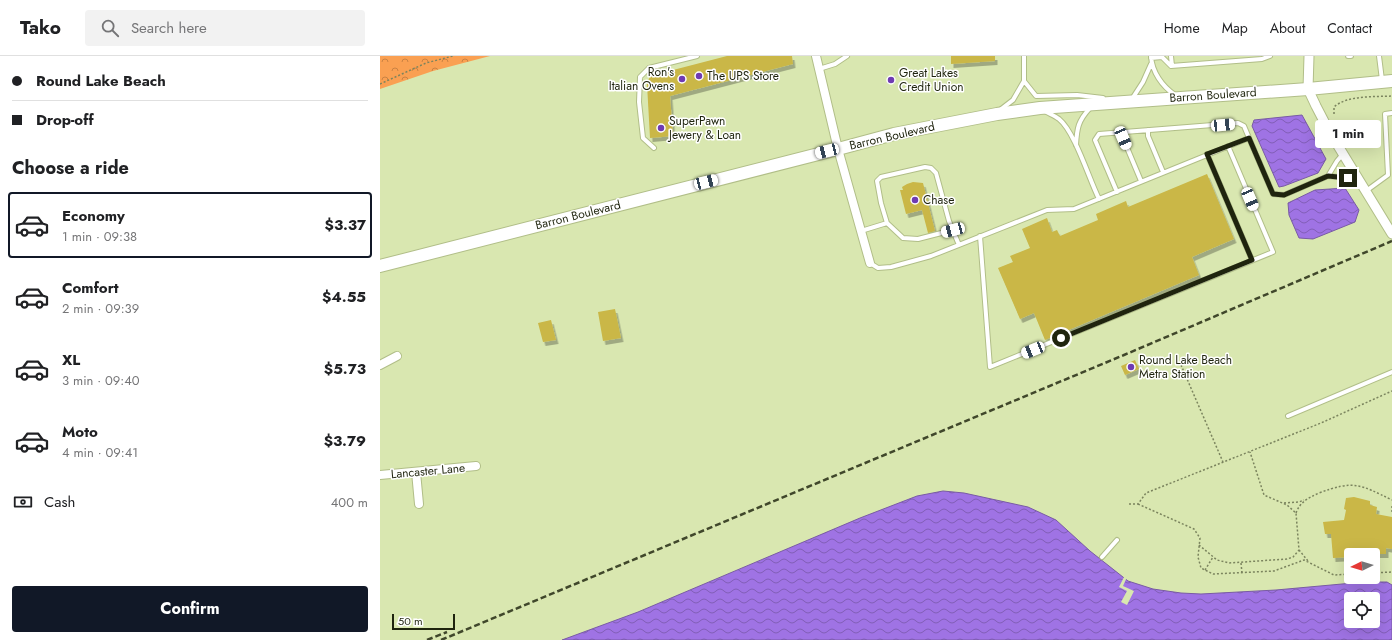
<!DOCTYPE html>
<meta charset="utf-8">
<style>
:root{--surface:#fff;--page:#f2f2f2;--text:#202124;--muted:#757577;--line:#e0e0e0;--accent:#111827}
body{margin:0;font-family:Jost,sans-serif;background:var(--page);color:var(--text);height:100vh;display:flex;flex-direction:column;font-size:15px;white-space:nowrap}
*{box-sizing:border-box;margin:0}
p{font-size:13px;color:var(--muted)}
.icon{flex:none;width:22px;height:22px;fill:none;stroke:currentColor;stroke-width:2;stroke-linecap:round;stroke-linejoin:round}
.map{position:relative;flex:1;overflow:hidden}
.side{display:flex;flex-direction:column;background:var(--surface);width:380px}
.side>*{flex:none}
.guide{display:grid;align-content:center;height:88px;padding:0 12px;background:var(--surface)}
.needle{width:26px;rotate:265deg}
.buttons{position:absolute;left:964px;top:492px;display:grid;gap:8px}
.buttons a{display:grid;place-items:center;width:36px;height:36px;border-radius:4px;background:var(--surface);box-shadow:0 4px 16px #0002;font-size:20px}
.scale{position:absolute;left:12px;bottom:10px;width:63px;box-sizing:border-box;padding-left:4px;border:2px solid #1f240e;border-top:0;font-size:11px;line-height:14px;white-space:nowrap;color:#1f240e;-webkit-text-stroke:3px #fff;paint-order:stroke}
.end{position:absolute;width:18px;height:18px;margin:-9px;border:5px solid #1f240e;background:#fff;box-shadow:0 0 0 2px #fff}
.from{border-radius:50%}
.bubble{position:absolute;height:28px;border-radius:4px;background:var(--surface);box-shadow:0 4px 16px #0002;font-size:13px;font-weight:700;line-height:28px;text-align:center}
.car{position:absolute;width:12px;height:24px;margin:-12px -6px;border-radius:5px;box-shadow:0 0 3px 1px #0007;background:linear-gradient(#fff 24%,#345 0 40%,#fff 0 76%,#345 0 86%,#fff 0)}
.guide b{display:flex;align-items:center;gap:14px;height:38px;font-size:15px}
.guide b+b{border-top:1px solid var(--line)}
.guide i{width:10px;height:10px;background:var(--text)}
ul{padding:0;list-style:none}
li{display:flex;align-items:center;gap:12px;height:66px;margin:0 8px 6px;padding:0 4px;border:2px solid transparent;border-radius:4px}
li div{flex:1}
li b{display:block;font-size:15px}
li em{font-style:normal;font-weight:700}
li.current{border-color:var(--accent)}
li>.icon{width:36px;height:36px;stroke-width:1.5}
h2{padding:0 12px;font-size:18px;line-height:48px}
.pay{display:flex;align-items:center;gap:10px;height:44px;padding:0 12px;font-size:15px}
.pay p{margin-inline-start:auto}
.button{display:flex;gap:8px;margin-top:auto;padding:8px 12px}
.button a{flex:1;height:46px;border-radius:4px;background:var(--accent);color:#fff;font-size:16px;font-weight:700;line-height:46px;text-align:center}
header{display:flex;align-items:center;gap:24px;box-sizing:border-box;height:56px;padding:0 20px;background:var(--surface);border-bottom:1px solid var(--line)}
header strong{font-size:19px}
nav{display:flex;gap:22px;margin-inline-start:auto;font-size:14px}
.search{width:280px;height:36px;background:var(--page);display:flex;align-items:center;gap:10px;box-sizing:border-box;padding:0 14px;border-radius:4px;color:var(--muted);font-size:15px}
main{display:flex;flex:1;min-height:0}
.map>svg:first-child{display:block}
.park{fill:url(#park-crowns)}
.water{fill:url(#water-waves);stroke:#795ba4;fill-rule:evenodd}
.pier{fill:#d9e7b0}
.building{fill:#cab746;filter:url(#shadow)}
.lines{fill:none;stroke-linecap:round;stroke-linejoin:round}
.service-casing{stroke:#b1be88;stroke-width:6}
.minor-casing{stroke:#b1be88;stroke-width:10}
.tertiary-casing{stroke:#b1be88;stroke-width:11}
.primary-casing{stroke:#b1be88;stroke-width:14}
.path{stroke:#7b845e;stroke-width:1.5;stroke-dasharray:2 2;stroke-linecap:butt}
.service{stroke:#fff;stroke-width:4}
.minor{stroke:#fff;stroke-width:8}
.tertiary{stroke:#fff;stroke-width:9}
.primary{stroke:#fff;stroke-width:12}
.rail{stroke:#40472b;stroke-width:2.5;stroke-dasharray:6 3;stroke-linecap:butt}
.route{stroke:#1f240e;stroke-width:5}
.poi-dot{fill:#6f3bb2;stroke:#fff;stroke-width:1.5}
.labels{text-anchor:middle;stroke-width:3;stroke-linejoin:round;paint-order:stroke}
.poi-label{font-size:12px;fill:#1f240e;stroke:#fff;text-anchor:start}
.street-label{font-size:12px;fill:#1f240e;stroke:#fff}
</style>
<header>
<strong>Tako</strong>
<div class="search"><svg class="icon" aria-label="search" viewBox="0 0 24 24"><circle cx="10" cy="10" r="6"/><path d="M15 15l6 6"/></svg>Search here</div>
<nav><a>Home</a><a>Map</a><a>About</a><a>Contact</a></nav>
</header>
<main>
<section class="side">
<div class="guide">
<b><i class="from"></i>Round Lake Beach</b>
<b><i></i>Drop-off</b>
</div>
<h2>Choose a ride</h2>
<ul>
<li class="current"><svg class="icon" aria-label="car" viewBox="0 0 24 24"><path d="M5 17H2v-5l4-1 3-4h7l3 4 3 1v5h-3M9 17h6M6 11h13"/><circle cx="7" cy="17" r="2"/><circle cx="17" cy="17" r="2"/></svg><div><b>Economy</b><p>1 min · 09:38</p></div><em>$3.37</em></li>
<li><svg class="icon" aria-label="car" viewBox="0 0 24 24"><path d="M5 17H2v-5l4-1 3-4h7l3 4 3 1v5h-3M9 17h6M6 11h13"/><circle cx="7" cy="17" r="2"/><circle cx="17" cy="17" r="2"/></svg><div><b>Comfort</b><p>2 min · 09:39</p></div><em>$4.55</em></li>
<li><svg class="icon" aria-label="car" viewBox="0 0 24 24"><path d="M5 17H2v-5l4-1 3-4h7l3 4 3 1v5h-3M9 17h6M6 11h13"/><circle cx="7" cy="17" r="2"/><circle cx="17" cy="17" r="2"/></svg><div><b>XL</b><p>3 min · 09:40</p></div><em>$5.73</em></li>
<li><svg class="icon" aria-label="car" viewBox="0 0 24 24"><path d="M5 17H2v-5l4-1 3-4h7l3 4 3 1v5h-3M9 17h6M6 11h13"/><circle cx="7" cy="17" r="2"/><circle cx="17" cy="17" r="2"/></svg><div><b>Moto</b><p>4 min · 09:41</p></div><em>$3.79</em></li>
</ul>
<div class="pay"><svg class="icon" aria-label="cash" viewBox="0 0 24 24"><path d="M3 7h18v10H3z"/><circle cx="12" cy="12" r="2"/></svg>Cash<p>400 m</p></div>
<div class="button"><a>Confirm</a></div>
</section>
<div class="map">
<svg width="1012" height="584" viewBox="0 0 1012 584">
<defs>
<pattern id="park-crowns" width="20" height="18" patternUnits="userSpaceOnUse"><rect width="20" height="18" fill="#faa052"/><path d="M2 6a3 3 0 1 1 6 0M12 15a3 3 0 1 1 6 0" fill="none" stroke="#ca8242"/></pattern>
<pattern id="water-waves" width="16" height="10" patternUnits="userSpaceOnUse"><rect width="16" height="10" fill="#9f73e4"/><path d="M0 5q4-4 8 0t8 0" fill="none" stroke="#815eb7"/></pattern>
<filter id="shadow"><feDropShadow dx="2.5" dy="4" stdDeviation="0" flood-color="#0004"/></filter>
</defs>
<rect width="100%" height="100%" fill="#d9e7b0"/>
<path class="park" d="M0,0H110L53,15L0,33Z"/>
<path class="water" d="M922,59L946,103L938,117L904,130L899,131L872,70L874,64Z
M965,132L979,154L975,166L933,183L919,182L909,159L908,147L935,134Z
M563,435L584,437L648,451L676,464L710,495L748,525L773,533L801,537L821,538L896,534L984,526H1007L1012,529V584H182L258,556L480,462L537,440ZM971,543H993V565H971Z"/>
<path class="pier" d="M745,519L747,521L743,530L754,535L747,549L741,546L747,535L739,531Z"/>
<path class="building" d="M347,0H412L413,8L290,40L293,80L270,82L267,28L270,20Z
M571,0H615V5L571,8Z
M827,118L854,183L812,201L819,219L665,284L654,257L640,263L618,212L633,206L630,200L650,192L642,173L667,162L672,176L677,174L680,180L718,164L716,158L746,145L748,151Z
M533,126L543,127L555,175L548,177L542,154L526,158L520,134H523L522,131L527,128Z
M235,253L241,282L223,285L218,256Z
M171,264L176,284L163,286L158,267Z
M755,304L759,313L745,319L741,310Z
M974,441L990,445V449L997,451L996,458L1012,461V493L1006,492V498H995V499H971V501L953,502L951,478H945L943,466L964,464L966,454L964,453L966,442Z"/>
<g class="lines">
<defs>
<path id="service" d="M771,0C772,16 782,30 795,39
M791,0L792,10
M968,0H971
M999,0L1002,24
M771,2L782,1L791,10L882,3L890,0
M439,13L455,8L467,0
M644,25L656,40L697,39L723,42
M752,43L763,26L771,8
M620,54L633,44L644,25V0
M665,55C670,58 675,60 679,63C695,76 709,123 719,143
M768,74V80L783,116
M743,76V82L761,125
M696,89C697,72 698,65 710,52
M274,92L263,82L259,46L260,21L269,12L317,0
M827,98L872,204
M948,120L957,105L963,98
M986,135L1008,119L1005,58L1012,57
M737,136L715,84L719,78L858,67L864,70L869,82
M573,174L538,183L523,182L507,167L501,147L497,125L501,121L545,111L551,112L556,117L569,165L579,189
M481,175L507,167
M600,180L610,311L893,196L848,90
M490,207L498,212L511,211L551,200L667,154L694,153L869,82L893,138L904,139L948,120L968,122L976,120
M908,360L1012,316
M722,501L737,484"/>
<path id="minor" d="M436,0L458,93L490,207
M0,309L17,300
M36,416L39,448
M0,419L96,410"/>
<path id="tertiary" d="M929,0L928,33L936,50L949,75L1012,178"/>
<path id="primary" d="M0,210L458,93L514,78L617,58L660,52L928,33L1012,25"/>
</defs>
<use href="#service" class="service-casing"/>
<use href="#minor" class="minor-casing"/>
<use href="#tertiary" class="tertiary-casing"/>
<use href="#primary" class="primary-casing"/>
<path class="path" d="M0,28L46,7L73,0
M954,58V51C967,39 995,41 1012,40
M801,309L843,406
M904,447L919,446L924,444
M749,448H758L766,437L941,367L1012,335
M758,448L814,473L820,482L818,501L821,512L833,518L894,515L924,504L954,519L971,518
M1012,456V449
M916,457C920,446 928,442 939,437C974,424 979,428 1012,444
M819,489L837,504L849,507L907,503L913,501L919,494L916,457L907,449L884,439L870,396
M919,494L928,505
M861,507L862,517
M825,514L833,501
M993,517L1012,516"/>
<use href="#service" class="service"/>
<use href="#minor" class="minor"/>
<use href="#tertiary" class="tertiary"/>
<use href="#primary" class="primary"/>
<path class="rail" d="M47,584L67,576
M61,584L744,299L1012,185"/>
</g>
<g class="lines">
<path class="route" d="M681,282L872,204L827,98L869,82L893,138L904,139L948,120L968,122"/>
</g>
<g class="poi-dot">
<circle cx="319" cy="20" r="4"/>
<circle cx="302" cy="23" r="4"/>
<circle cx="511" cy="24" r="4"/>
<circle cx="281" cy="72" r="4"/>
<circle cx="535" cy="144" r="4"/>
<circle cx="751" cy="311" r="4"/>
</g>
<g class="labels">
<g class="poi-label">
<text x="294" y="20" text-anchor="end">Ron's<tspan x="294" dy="14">Italian Ovens</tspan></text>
<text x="519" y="21">Great Lakes<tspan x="519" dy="14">Credit Union</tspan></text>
<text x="327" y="24">The UPS Store</text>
<text x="289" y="69">SuperPawn<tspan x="289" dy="14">Jewery &amp; Loan</tspan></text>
<text x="543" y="148">Chase</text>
<text x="759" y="308">Round Lake Beach<tspan x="759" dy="14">Metra Station</tspan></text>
</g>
<g class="street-label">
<text transform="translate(833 39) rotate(-4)" y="4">Barron Boulevard</text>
<text transform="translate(512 80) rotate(-13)" y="4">Barron Boulevard</text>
<text transform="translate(198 159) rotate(-14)" y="4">Barron Boulevard</text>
<text transform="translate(48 415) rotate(-5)" y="4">Lancaster Lane</text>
</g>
</g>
</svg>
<div class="buttons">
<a><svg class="needle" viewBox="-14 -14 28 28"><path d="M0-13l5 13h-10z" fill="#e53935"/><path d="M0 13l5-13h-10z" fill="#757577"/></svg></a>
<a><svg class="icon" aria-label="locate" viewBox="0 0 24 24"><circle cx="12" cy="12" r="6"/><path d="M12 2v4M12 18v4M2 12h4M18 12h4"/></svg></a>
</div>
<div class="scale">50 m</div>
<i class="end from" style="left:681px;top:282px"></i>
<i class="end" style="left:968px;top:122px"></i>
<div class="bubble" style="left:935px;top:64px;width:66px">1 min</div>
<i class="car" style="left:843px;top:69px;rotate:85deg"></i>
<i class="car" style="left:743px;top:82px;rotate:157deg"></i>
<i class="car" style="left:447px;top:95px;rotate:256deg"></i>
<i class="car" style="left:326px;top:126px;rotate:76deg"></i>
<i class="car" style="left:870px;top:143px;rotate:157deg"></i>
<i class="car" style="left:573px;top:174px;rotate:255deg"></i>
<i class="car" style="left:653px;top:294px;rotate:248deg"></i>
</div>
</main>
